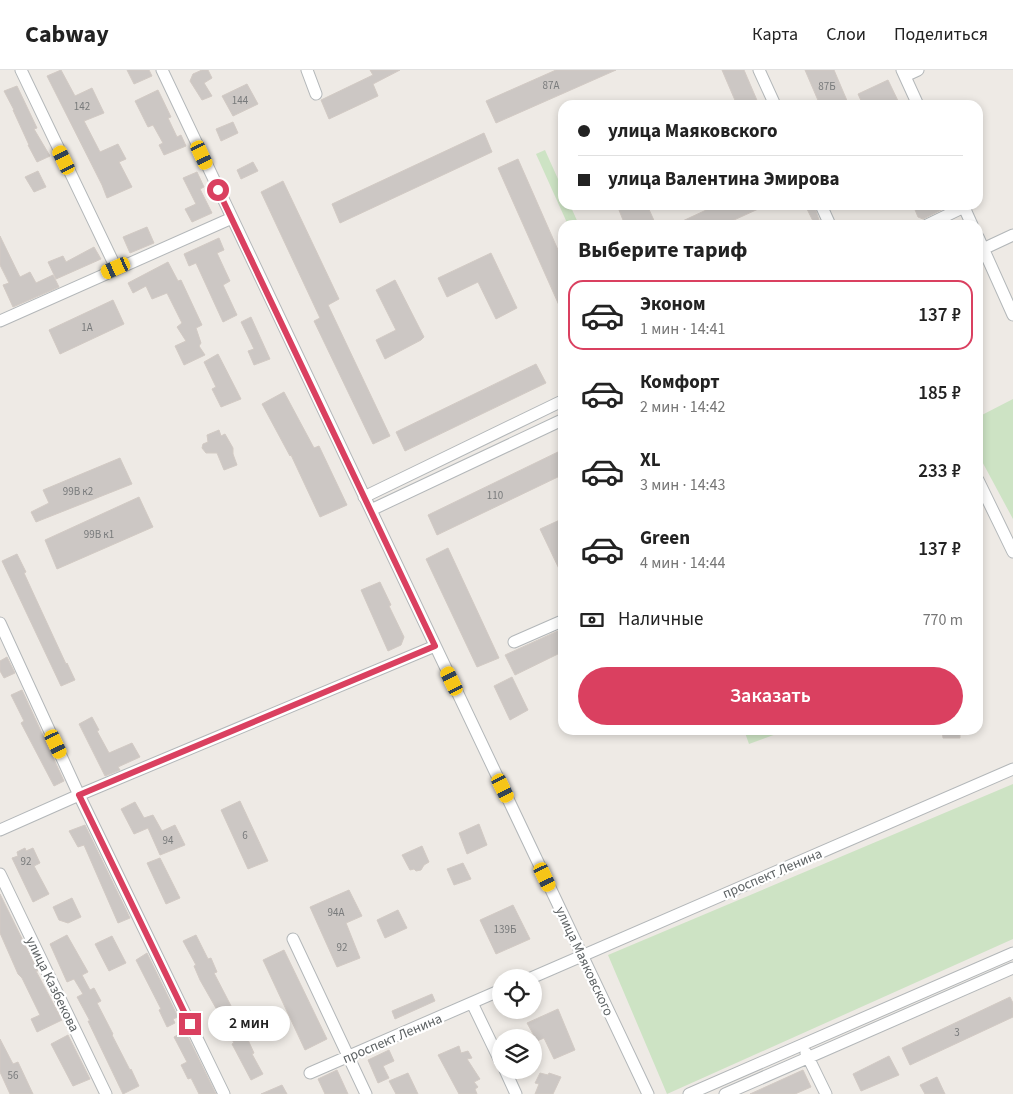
<!DOCTYPE html>
<html lang="ru">
<meta charset="utf-8">
<style>
:root{--surface:#fff;--page:#f2f2f2;--text:#222;--muted:#767676;--line:#e0e0e0;--accent:#da4060}
body{margin:0;font-family:"Source Sans 3",sans-serif;background:var(--page);color:var(--text);height:100vh;display:flex;flex-direction:column;font-size:19px;white-space:nowrap}
*{box-sizing:border-box;margin:0}
p{font-size:16px;color:var(--muted)}
.icon{flex:none;width:28px;height:28px;fill:none;stroke:currentColor;stroke-width:2;stroke-linecap:round;stroke-linejoin:round}
.map{position:relative;flex:1;overflow:hidden}
.details{position:absolute;left:558px;top:150px;width:425px;height:515px;display:flex;flex-direction:column;background:var(--surface);border-radius:15px;box-shadow:0 2px 8px #0003}
.details>*{flex:none}
.hud{position:absolute;left:558px;top:30px;width:425px;height:110px;border-radius:15px;box-shadow:0 2px 8px #0003;display:grid;align-content:center;height:110px;padding:0 20px;background:var(--surface)}
.controls{position:absolute;left:492px;top:899px;display:grid;gap:10px}
.controls a{display:grid;place-items:center;width:50px;height:50px;border-radius:50%;background:var(--surface);box-shadow:0 2px 8px #0003;font-size:25px}
.end{position:absolute;width:22px;height:22px;margin:-11px;border:6px solid #da4060;background:#fff;box-shadow:0 0 0 2px #fff}
.from{border-radius:50%}
.bubble{position:absolute;height:35px;border-radius:18px;background:var(--surface);box-shadow:0 2px 8px #0003;font-size:16px;font-weight:600;line-height:35px;text-align:center}
.car{position:absolute;width:15px;height:30px;margin:-15px -8px;border-radius:6px;box-shadow:0 0 4px 1px #0007;background:linear-gradient(#f5c518 24%,#345 0 40%,#f5c518 0 76%,#345 0 86%,#f5c518 0)}
.hud b{display:flex;align-items:center;gap:18px;height:48px;font-size:19px}
.hud b+b{border-top:1px solid var(--line)}
.hud i{width:12px;height:12px;background:var(--text)}
ul{padding:0;list-style:none}
li{display:flex;align-items:center;gap:15px;height:70px;margin:0 10px 8px;padding:0 10px;border:2px solid transparent;border-radius:15px}
li div{flex:1}
li b{display:block;font-size:19px}
li em{font-style:normal;font-weight:600}
li.current{border-color:var(--accent)}
li>.icon{width:45px;height:45px;stroke-width:1.5}
h2{padding:0 20px;font-size:22px;line-height:60px}
.pay{display:flex;align-items:center;gap:12px;height:55px;padding:0 20px;font-size:19px}
.pay p{margin-inline-start:auto}
.button{display:flex;gap:10px;margin-top:auto;padding:10px 20px}
.button a{flex:1;height:58px;border-radius:30px;background:var(--accent);color:#fff;font-size:20px;font-weight:600;line-height:58px;text-align:center}
header{display:flex;align-items:center;gap:30px;box-sizing:border-box;height:70px;padding:0 25px;background:var(--surface);border-bottom:1px solid var(--line)}
header strong{font-size:24px}
nav{display:flex;gap:28px;margin-inline-start:auto;font-size:18px}
.map>svg:first-child{display:block}
.green{fill:#cde3c4}
.building{fill:#ccc7c4;stroke:#d2cac4}
.lines{fill:none;stroke-linecap:round;stroke-linejoin:round}
.minor-casing{stroke:#b3b7b9;stroke-width:13}
.minor{stroke:#fff;stroke-width:11}
.route{stroke:#da4060;stroke-width:6}
.labels{text-anchor:middle;stroke-width:4.5;stroke-linejoin:round;paint-order:stroke}
.number-label{font-size:11px;fill:#797b7c}
.street-label{font-size:14px;fill:#5d6264;stroke:#fff}
</style>
<header>
<strong>Cabway</strong>
<nav><a>Карта</a><a>Слои</a><a>Поделиться</a></nav>
</header>
<div class="map">
<svg width="1013" height="1024" viewBox="0 0 1013 1024">
<rect width="100%" height="100%" fill="#eeeae5"/>
<path class="green" d="M545,80L562,118V135H570L579,155H568L536,84Z
M1013,329V449L978,384V347Z
M744,660H787L749,674Z
M1013,714V869L667,1024L608,885Z"/>
<path class="building" d="M61,0L75,26L92,18L104,43L84,51L100,82L118,74L126,89L119,92L132,117L107,128L102,115L47,6Z
M127,0H149L152,6L134,14Z
M202,0H208L212,8L204,13L212,26L202,30L190,11L193,4Z
M370,0H400L373,14L378,26L329,49L321,30L373,5Z
M556,0H616L496,53L486,31Z
M722,0H744L759,35H737Z
M805,0H834L848,33L843,35H820Z
M888,10L900,35H863L858,24Z
M247,14L258,34L233,46L222,26Z
M17,16L37,58L34,59L50,86L37,92L28,75H29L13,40H14L4,21Z
M158,20L171,47L168,48L177,67L181,65L186,76L164,85L159,75L163,73L153,55L148,57L135,31Z
M233,52L238,63L221,71L216,59Z
M484,63L492,82L340,153L332,134Z
M518,89L562,189V242L498,98Z
M253,92L258,101L241,109L237,100Z
M38,101L46,117L34,122L25,107Z
M197,102L204,117L200,119L212,143L192,152L185,139L196,134L183,108Z
M283,111L339,229L328,235L390,366L373,374L314,251L320,248L261,122Z
M617,135H647L656,155H625Z
M717,135H767L723,155H674Z
M805,135H814L819,150L814,153Z
M913,135H951L923,149L918,147Z
M147,157L154,173L130,183L123,167Z
M0,166L20,207L30,202L36,213L53,205L59,217L13,237L3,215L9,213L0,195Z
M219,168L224,180L217,183L230,211L223,215L237,245L223,252L196,193L189,196L184,184Z
M94,177L101,189L56,209L48,192L63,186L66,192Z
M491,183L517,238L496,249L478,212L447,227L438,208Z
M168,192L178,211L181,210L202,255L196,258L201,273L199,276L205,285L184,295L175,276L186,271L177,257L182,253L167,223L152,229L146,216L133,223L128,213Z
M395,210L424,267L421,270L385,289L376,270L396,260L376,220Z
M113,230L124,254L60,284L49,260Z
M251,247L270,289L254,295L248,281L254,279L241,252Z
M218,284L241,329L221,337L212,319L216,317L204,292Z
M536,294L546,313L405,381L396,362Z
M284,322L314,378L319,376L347,435L320,447L291,385L290,386L262,334Z
M219,360L221,366L225,364L233,378V384L237,395L224,400L217,383H206L202,378L203,374L208,372L207,365Z
M562,380V405L437,465L428,445Z
M120,388L132,414L36,452L31,442L49,433L43,420Z
M139,427L153,457L57,499L45,470Z
M562,449V505L540,459Z
M448,478L499,588L477,597L426,489Z
M17,484L26,502L24,503L35,527L66,594L67,593L75,610L61,616L2,491Z
M380,512L391,535L389,536L404,567L401,575L388,581L361,520Z
M562,559V582L515,605L505,585Z
M7,587L15,603L4,608L0,601V591Z
M512,607L528,640L510,650L494,616Z
M22,620L64,711L54,716L21,653L24,651L11,625Z
M92,647L99,660L97,661L109,683L132,673L140,687L118,697L120,700L105,706L79,654Z
M942,660H960V668H943Z
M240,731L268,791L248,799L221,740Z
M135,732L144,748L153,745L162,761L175,755L185,775L160,785L148,758L134,764L121,739Z
M479,754L487,775L467,784L459,763Z
M85,755L130,848L118,853L84,775L78,777L69,761Z
M422,776L429,792L424,795L421,800L416,801L414,799L410,800L402,785Z
M25,778L26,781L33,778L40,793L34,796L49,824L33,832L12,788L18,786L17,782Z
M160,788L180,828L166,834L147,793Z
M463,793L471,809L454,815L447,799Z
M349,820L362,846L346,853L360,888L337,897L310,837Z
M0,824L38,901H36L62,950L37,962L31,949L40,945L22,908L18,904L0,863Z
M72,828L81,847L68,853L59,850L53,837Z
M513,835L530,869L496,884L480,850Z
M398,840L407,858L385,868L377,850Z
M67,865L88,902L82,905L90,920L94,918L101,931L97,933L113,964L112,965L130,1000L131,999L139,1016L123,1024L88,951H90L77,927L83,924L74,909L67,912L50,874Z
M196,865L208,889L211,888L217,902L214,903L243,959L254,983L252,984L263,1004L251,1010L232,974L234,973L219,948L221,947L200,910L194,896L196,895L183,871Z
M112,866L126,893L109,901L95,874Z
M284,880L327,969L305,980L263,890Z
M147,883L178,947L173,949L175,953L167,957L159,940L161,939L136,890Z
M432,924L435,931L395,949L392,941Z
M1010,927L1013,933V947L910,995L902,978Z
M558,939L575,980L554,989L544,968L537,971L527,953Z
M185,961L216,1024H199L191,1008L188,1009L181,995L187,992L174,967Z
M68,965L90,1009L73,1016L51,974Z
M0,969L13,994L18,992L33,1024H10L0,1002Z
M459,976L461,983L468,981L472,988L467,989L480,1009L474,1012L478,1017L475,1019L477,1024H459L438,985Z
M389,980L394,991L383,996L389,1008L378,1013L368,990Z
M889,986L899,1005L861,1021L853,1004Z
M337,1000L348,1024H325L318,1009Z
M803,1000L811,1017L795,1024H750Z
M408,1003L418,1024H396L389,1011Z
M540,1003L548,1005L549,1003L561,1007L553,1024H535L539,1014L535,1013Z
M937,1007L945,1024H925L920,1015Z
M282,1015L287,1024H261Z"/>
<g class="lines">
<defs>
<path id="minor" d="M21,0L116,198
M162,0L648,1024
M307,0L316,24
M759,0L775,35
M902,0L918,35
M905,6L918,0
M821,135L830,155
M963,135L972,155
M927,155L964,137
M978,167L1013,245
M983,179L1013,165
M0,251L232,148
M978,410L1013,482
M364,427L562,331
M371,440L562,350
M0,553L79,725L224,1024
M514,572L562,551
M0,760L79,725L435,576
M0,804L106,1024
M293,869L366,1024
M531,908L1013,699
M472,933L501,993
M806,983L826,1024
M505,1000L516,1024
M310,1003L501,920
M689,1024L1013,883
M725,1024L1013,898"/>
</defs>
<use href="#minor" class="minor-casing"/>
<use href="#minor" class="minor"/>
</g>
<g class="lines">
<path class="route" d="M190,954L79,725L435,576L218,120"/>
</g>
<g class="labels">
<g class="number-label">
<text x="551" y="19">87А</text>
<text x="827" y="20">87Б</text>
<text x="240" y="34">144</text>
<text x="82" y="40">142</text>
<text x="87" y="261">1А</text>
<text x="78" y="425">99В к2</text>
<text x="495" y="429">110</text>
<text x="99" y="468">99В к1</text>
<text x="245" y="769">6</text>
<text x="168" y="774">94</text>
<text x="26" y="795">92</text>
<text x="336" y="846">94А</text>
<text x="505" y="863">139Б</text>
<text x="342" y="881">92</text>
<text x="957" y="966">3</text>
<text x="13" y="1009">56</text>
</g>
<g class="street-label">
<text transform="translate(772 803) rotate(-23)" y="5">проспект Ленина</text>
<text transform="translate(585 891) rotate(65)" y="5">улица Маяковского</text>
<text transform="translate(53 914) rotate(64)" y="5">улица Казбекова</text>
<text transform="translate(392 968) rotate(-23)" y="5">проспект Ленина</text>
</g>
</g>
</svg>
<div class="controls">
<a><svg class="icon" aria-label="locate" viewBox="0 0 24 24"><circle cx="12" cy="12" r="6"/><path d="M12 2v4M12 18v4M2 12h4M18 12h4"/></svg></a>
<a><svg class="icon" aria-label="layers" viewBox="0 0 24 24"><path d="M12 4l9 5-9 5-9-5zM3 14l9 5 9-5"/></svg></a>
</div>
<i class="end from" style="left:218px;top:120px"></i>
<i class="end" style="left:190px;top:954px"></i>
<div class="bubble" style="left:208px;top:936px;width:82px">2 мин</div>
<i class="car" style="left:202px;top:85px;rotate:155deg"></i>
<i class="car" style="left:64px;top:90px;rotate:334deg"></i>
<i class="car" style="left:116px;top:198px;rotate:246deg"></i>
<i class="car" style="left:452px;top:611px;rotate:334deg"></i>
<i class="car" style="left:56px;top:674px;rotate:155deg"></i>
<i class="car" style="left:503px;top:718px;rotate:154deg"></i>
<i class="car" style="left:545px;top:807px;rotate:155deg"></i>
<div class="hud">
<b><i class="from"></i>улица Маяковского</b>
<b><i></i>улица Валентина Эмирова</b>
</div>
<section class="details">
<h2>Выберите тариф</h2>
<ul>
<li class="current"><svg class="icon" aria-label="car" viewBox="0 0 24 24"><path d="M5 17H2v-5l4-1 3-4h7l3 4 3 1v5h-3M9 17h6M6 11h13"/><circle cx="7" cy="17" r="2"/><circle cx="17" cy="17" r="2"/></svg><div><b>Эконом</b><p>1 мин · 14:41</p></div><em>137 ₽</em></li>
<li><svg class="icon" aria-label="car" viewBox="0 0 24 24"><path d="M5 17H2v-5l4-1 3-4h7l3 4 3 1v5h-3M9 17h6M6 11h13"/><circle cx="7" cy="17" r="2"/><circle cx="17" cy="17" r="2"/></svg><div><b>Комфорт</b><p>2 мин · 14:42</p></div><em>185 ₽</em></li>
<li><svg class="icon" aria-label="car" viewBox="0 0 24 24"><path d="M5 17H2v-5l4-1 3-4h7l3 4 3 1v5h-3M9 17h6M6 11h13"/><circle cx="7" cy="17" r="2"/><circle cx="17" cy="17" r="2"/></svg><div><b>XL</b><p>3 мин · 14:43</p></div><em>233 ₽</em></li>
<li><svg class="icon" aria-label="car" viewBox="0 0 24 24"><path d="M5 17H2v-5l4-1 3-4h7l3 4 3 1v5h-3M9 17h6M6 11h13"/><circle cx="7" cy="17" r="2"/><circle cx="17" cy="17" r="2"/></svg><div><b>Green</b><p>4 мин · 14:44</p></div><em>137 ₽</em></li>
</ul>
<div class="pay"><svg class="icon" aria-label="cash" viewBox="0 0 24 24"><path d="M3 7h18v10H3z"/><circle cx="12" cy="12" r="2"/></svg>Наличные<p>770 m</p></div>
<div class="button"><a>Заказать</a></div>
</section>
</div>
